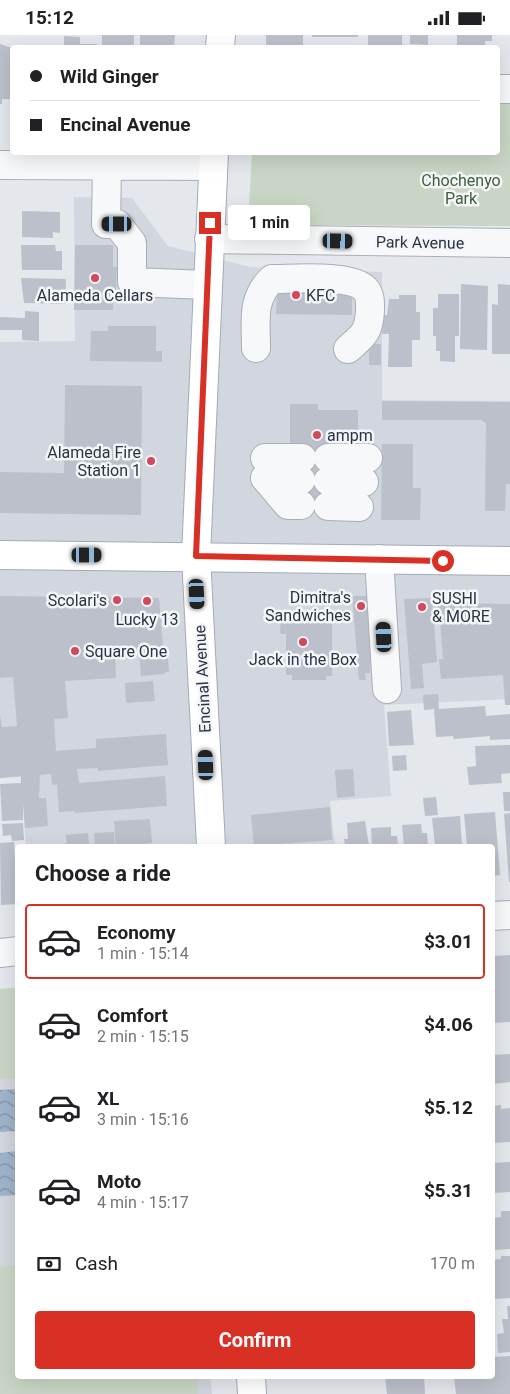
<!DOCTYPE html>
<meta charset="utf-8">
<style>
:root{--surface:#fff;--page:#f6f6f6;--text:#202124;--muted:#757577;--line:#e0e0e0;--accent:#d93025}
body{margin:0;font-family:Roboto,sans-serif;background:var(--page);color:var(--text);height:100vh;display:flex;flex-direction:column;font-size:19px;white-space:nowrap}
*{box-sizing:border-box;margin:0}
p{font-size:16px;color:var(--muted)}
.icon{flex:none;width:28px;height:28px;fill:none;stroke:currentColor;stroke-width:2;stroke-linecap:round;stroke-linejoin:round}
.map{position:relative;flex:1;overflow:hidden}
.panel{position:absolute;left:15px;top:809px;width:480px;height:535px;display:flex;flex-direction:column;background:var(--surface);border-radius:5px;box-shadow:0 5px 20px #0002}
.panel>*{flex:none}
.top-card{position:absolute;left:10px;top:10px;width:490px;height:110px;border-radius:5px;box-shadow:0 5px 20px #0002;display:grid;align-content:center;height:110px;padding:0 20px;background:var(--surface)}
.end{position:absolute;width:22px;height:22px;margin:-11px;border:6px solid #d93025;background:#fff;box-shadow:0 0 0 2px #fff}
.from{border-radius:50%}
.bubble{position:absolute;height:35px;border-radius:5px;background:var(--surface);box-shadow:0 5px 20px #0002;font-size:16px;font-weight:700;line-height:35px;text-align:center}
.car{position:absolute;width:15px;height:30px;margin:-15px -8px;border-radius:6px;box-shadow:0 0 4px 1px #0007;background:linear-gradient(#222 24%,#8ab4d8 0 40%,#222 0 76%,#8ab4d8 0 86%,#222 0)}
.top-card b{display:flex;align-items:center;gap:18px;height:48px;font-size:19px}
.top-card b+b{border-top:1px solid var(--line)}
.top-card i{width:12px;height:12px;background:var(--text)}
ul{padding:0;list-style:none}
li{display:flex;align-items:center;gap:15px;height:75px;margin:0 10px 8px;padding:0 10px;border:2px solid transparent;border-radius:5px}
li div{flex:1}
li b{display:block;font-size:19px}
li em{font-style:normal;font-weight:700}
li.active{border-color:var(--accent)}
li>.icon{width:45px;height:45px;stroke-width:1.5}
h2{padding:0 20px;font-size:22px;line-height:60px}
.pay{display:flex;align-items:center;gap:12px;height:55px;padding:0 20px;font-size:19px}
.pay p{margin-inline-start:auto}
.button{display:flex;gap:10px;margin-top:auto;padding:10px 20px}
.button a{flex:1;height:58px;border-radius:5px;background:var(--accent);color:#fff;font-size:20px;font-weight:700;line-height:58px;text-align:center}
.status{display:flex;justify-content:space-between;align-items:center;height:35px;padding:0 25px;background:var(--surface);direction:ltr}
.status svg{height:14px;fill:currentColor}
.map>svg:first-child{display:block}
.built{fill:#d2d6de}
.park{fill:#c9d6c5}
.water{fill:url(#water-waves)}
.building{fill:#bbc0ca}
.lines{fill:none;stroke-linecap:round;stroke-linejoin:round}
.minor-casing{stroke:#a9aeb7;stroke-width:30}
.major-casing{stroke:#a3abb8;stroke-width:30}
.minor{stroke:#f7f8fa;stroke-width:28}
.major{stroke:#fff;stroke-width:28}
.route{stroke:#d93025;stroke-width:6}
.poi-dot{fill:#d1495b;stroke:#f4f6f9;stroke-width:2}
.labels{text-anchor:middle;stroke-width:5;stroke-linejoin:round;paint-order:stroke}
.park-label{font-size:16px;fill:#3f6138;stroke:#f4f6f9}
.street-label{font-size:16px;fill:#2b3445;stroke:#f4f6f9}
.poi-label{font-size:16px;fill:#2b3445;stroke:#f4f6f9;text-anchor:start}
</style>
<div class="status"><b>15:12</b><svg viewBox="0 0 49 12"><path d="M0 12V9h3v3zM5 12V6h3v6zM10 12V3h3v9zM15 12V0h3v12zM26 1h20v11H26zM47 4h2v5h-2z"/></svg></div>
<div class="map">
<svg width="510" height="1359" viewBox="0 0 510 1359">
<defs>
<pattern id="water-waves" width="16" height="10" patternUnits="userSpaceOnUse" patternTransform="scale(1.25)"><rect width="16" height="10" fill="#9fb4cc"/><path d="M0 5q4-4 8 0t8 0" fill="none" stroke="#8293a7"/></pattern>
</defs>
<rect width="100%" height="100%" fill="#e4e7ec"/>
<path class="built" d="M74,162L132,163L168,211L250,232L382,237V365L510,366V664L384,670L391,761L330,766L335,811H26L21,742L0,743V307L75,306Z
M17,953L18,1341H210L212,1359H0V954Z"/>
<path class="park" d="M498,69H510V191L248,190L252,118H498Z
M17,953V1043L0,1044V954Z
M17,1230L18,1341H197L198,1359H0V1232Z"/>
<path class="water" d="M17,1054V1096L0,1097V1055Z
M17,1116V1160L0,1161V1118Z"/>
<path class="building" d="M102,0H134V12H102Z
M140,0H175L174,12H140Z
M266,0H303V10H290V12H266Z
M312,0H358V2H312Z
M368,0H402V12H368Z
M410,0H428V10L410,9Z
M457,0H492V6H485V12H457Z
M64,1L80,2V9H97V12H64Z
M0,9L12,13V64H2V69H0Z
M34,10H61V12H33Z
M22,176L60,177V198L53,197V203L22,202Z
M21,210H55L56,216H62V235H22Z
M75,210H113V232H117L116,255H113V275H74Z
M21,243L66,244L65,269L24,268Z
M461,249L488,251L487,315L460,314Z
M498,249L510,250V319H492V269L498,270Z
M277,252L352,253V280L276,279Z
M438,259H459V301H455V327L440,326V316H436V301H433V273H438Z
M399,260H416V277H420V305H412V332H388L389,299H382L383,280H387L389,264H399Z
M25,276L39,277V306L22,305V295H0V282L25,283Z
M108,291H156V316H162V327L90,326L91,296H108Z
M369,309H381V330H369Z
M65,350L142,351L141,480L0,478V437L64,438Z
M382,366L510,367V449H506L505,476H485L486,387H483V385H382Z
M290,369H318V375H358V415L328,474L301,473L290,413Z
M382,409H413V453H421L420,485H381Z
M0,561L159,563L164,623H168L169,637H165V639L141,641L139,616L115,618L116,643L65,646L68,683L54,684L56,716L96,713V704L166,699L168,730L98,736V733L77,734L79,748L165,741L167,771L75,778V776L59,777L57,749L52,750L51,739L40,740L39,763H46L48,791L25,793L23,767V785L2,786L0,749L21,748V741L0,743V680L2,692L17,691L13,642L0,643Z
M352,561H369L374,602L370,603L372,625H370V638H365L366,645H359Z
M432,563L437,627L422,629L424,653L411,654L404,564Z
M435,568L510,569V670H505L503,640L441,644L439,624H443L440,585H436Z
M281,580H314L313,586H332V641H326V645H292V640H286V599H280Z
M153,646L155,666L126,668L125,648Z
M438,659L439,674L485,671L486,681L510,679V704L490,705V701L454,704L453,701L436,702L434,674L424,675L423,660Z
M411,675L414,710L389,711L387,677Z
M510,710V738L501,739L502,748L469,750L467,732L476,731L475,711Z
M406,720L407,735L393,736L392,721Z
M353,734L355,761L337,763L335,735Z
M503,757H510V776H504Z
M436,762L438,780L425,781L423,763Z
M330,772L332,805L254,811L251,780Z
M495,777L500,840L492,841V811H467L464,779Z
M510,778V847H509L504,779Z
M460,781L462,811H435L432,783Z
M150,784L152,808L116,811L114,786Z
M365,786L369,811H345L344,804H348L347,788Z
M23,788L24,805L12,806L11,800L3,801L2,789Z
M421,789L422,798H427L428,811H404L402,790Z
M391,792V801H397L398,811H372L371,793Z
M114,797L115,811H95L94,798Z
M88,798L89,811H67L66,800Z
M14,807L18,869L1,870L0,808Z
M510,920V987L492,988V921Z
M510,1019V1047L492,1049V1020Z
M501,1070V1074L510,1073V1107L492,1108V1071Z
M510,1127V1157L492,1158V1128Z
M501,1176H510V1214L492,1215V1183L501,1182Z
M501,1221H510V1263L494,1264L492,1225L501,1224Z
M507,1271H510V1317L498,1318L497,1299L504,1298L502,1284H508Z
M510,1321V1359H456L454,1341H492V1322Z
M385,1341H424L425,1359H387Z"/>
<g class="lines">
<defs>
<path id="minor" d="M498,54H510
M0,130L213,131
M107,130L106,189H117L132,208V247L207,250
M209,204L510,208
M256,313C256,286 251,264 272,244C293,244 351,239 365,254C371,260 370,269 370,276C369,297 363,301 348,314
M265,423H302
M328,423H368
M265,443L288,470H301
M265,443L301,445
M328,446L364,447
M328,471L359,472
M379,524L387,654
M492,881L510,880
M0,918L18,916"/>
<path id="major" d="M220,12L221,0
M0,520L510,526
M211,811L196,521L214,118
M251,1341L252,1359"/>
</defs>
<use href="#minor" class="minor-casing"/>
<use href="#major" class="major-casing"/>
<use href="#minor" class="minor"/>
<use href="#major" class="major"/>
</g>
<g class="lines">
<path class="route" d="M210,188L196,521L443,526"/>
</g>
<g class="poi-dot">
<circle cx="95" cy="243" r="5"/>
<circle cx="296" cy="260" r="5"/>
<circle cx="317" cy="400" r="5"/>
<circle cx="151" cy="426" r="5"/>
<circle cx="117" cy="565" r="5"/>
<circle cx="147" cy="566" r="5"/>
<circle cx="361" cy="571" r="5"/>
<circle cx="422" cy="572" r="5"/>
<circle cx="303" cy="607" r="5"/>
<circle cx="75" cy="616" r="5"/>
</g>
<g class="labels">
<g class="park-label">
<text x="461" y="151">Chochenyo<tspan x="461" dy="18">Park</tspan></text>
</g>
<g class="street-label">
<text transform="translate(420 207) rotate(1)" y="6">Park Avenue</text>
<text transform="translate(202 644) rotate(-93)" y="6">Encinal Avenue</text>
</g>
<g class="poi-label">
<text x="95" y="266" text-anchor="middle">Alameda Cellars</text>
<text x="306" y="266">KFC</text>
<text x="327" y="406">ampm</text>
<text x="141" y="423" text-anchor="end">Alameda Fire<tspan x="141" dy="18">Station 1</tspan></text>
<text x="351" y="568" text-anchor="end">Dimitra's<tspan x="351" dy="18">Sandwiches</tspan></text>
<text x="432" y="569">SUSHI<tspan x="432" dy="18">&amp; MORE</tspan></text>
<text x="107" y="571" text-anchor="end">Scolari's</text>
<text x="147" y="590" text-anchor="middle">Lucky 13</text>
<text x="85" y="622">Square One</text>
<text x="303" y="630" text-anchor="middle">Jack in the Box</text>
</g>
</g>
</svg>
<i class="end from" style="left:443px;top:526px"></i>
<i class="end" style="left:210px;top:188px"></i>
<div class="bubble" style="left:228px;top:170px;width:82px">1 min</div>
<i class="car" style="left:117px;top:189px;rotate:270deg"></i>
<i class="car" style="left:338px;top:206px;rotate:91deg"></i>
<i class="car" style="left:87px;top:520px;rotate:90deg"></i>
<i class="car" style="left:197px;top:559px;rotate:177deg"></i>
<i class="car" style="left:384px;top:602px;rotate:357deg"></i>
<i class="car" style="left:206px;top:730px;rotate:358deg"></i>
<div class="top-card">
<b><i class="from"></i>Wild Ginger</b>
<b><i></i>Encinal Avenue</b>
</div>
<section class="panel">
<h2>Choose a ride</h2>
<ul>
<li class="active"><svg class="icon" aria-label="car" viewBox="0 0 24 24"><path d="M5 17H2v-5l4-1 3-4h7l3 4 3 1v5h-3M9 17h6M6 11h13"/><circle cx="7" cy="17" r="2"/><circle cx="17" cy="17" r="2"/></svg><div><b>Economy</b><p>1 min · 15:14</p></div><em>$3.01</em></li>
<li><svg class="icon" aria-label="car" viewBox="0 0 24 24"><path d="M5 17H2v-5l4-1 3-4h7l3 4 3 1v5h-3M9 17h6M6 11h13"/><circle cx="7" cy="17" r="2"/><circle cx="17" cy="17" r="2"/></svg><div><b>Comfort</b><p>2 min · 15:15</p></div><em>$4.06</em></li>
<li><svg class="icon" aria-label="car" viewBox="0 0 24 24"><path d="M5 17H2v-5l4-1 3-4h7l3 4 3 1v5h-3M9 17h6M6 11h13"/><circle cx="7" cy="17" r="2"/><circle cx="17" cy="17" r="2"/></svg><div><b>XL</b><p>3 min · 15:16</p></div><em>$5.12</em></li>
<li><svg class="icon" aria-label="car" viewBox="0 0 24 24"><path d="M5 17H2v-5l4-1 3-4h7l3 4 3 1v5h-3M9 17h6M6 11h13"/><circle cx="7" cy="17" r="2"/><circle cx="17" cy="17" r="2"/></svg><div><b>Moto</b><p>4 min · 15:17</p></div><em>$5.31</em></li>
</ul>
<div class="pay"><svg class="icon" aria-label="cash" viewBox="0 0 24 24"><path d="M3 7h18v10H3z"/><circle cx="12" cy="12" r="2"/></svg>Cash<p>170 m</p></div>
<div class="button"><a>Confirm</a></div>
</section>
</div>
